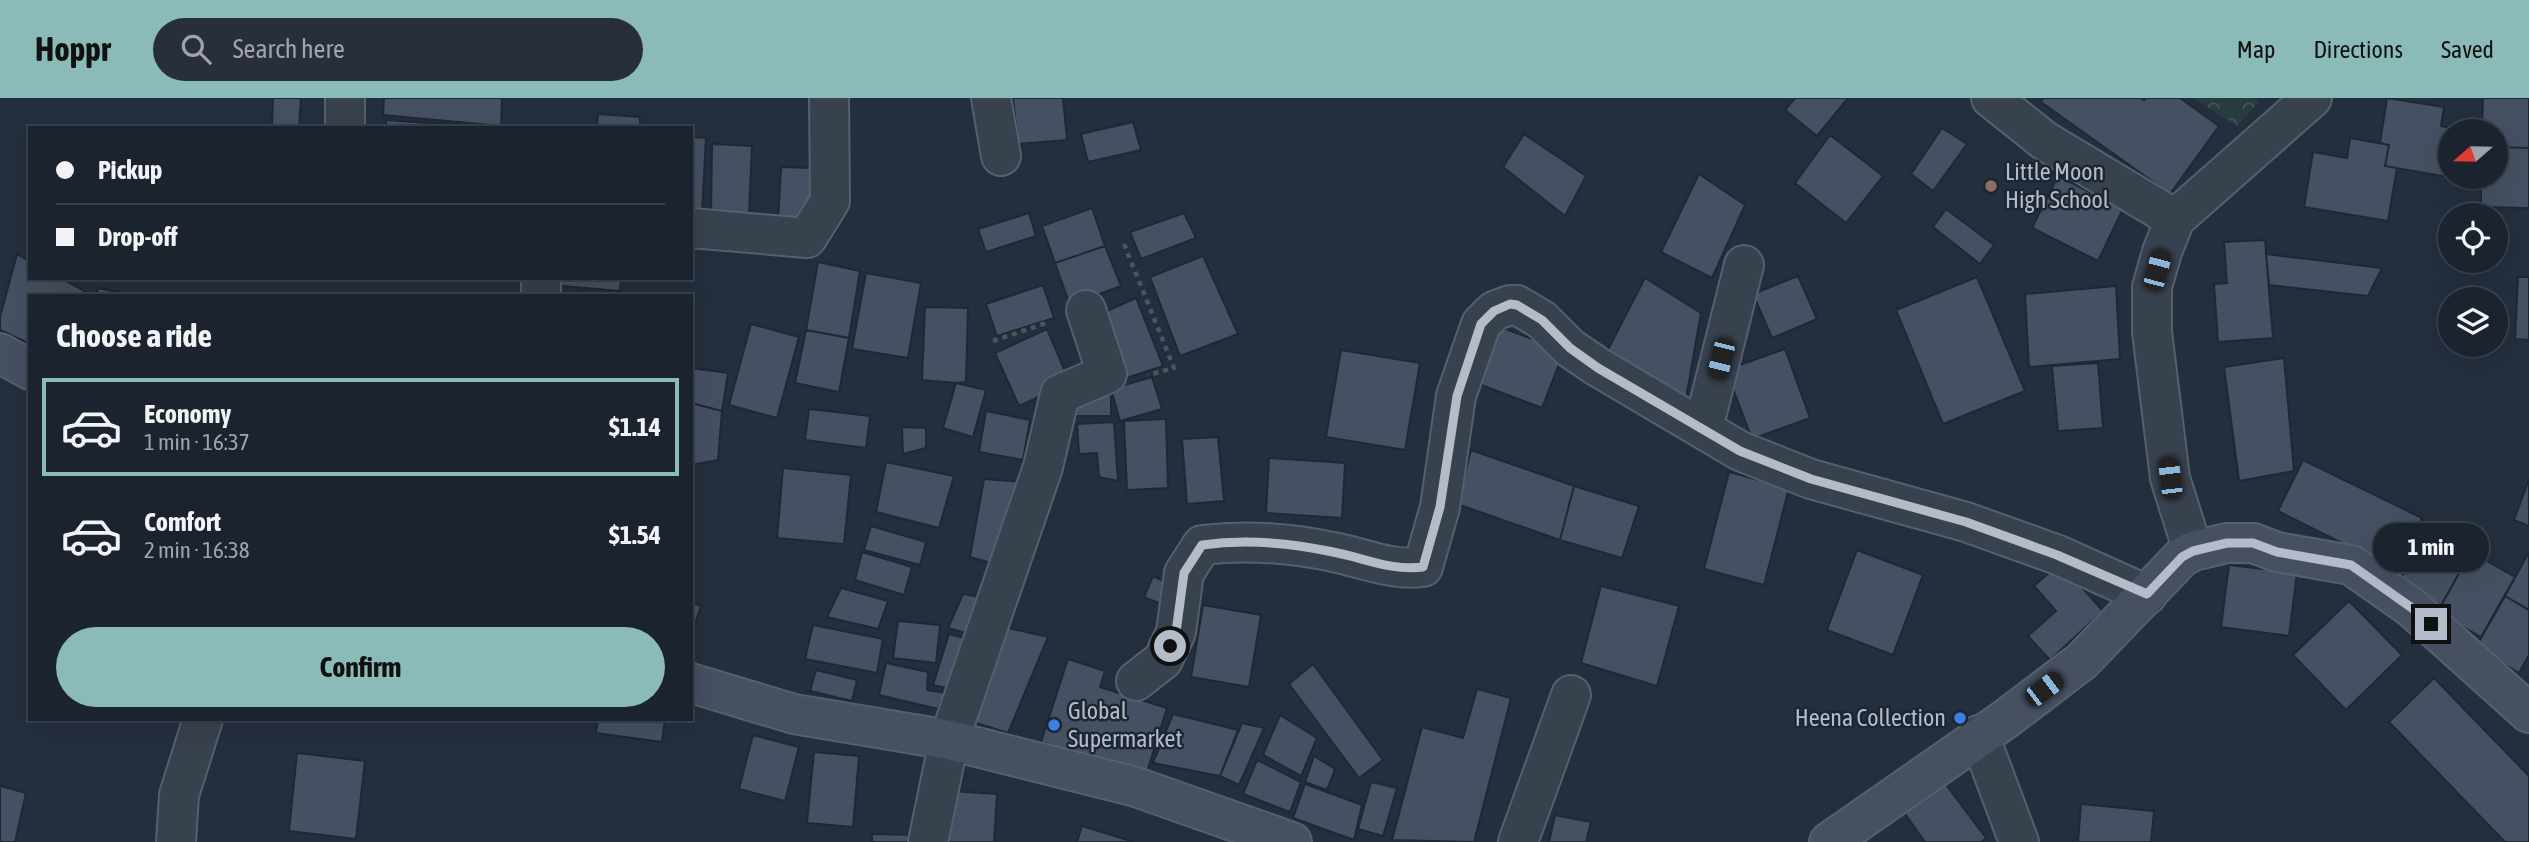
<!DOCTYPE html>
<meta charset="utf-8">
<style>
:root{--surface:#1b232e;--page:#282f3a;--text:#f1f3f6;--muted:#a0a4aa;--line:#39404a;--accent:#8bbbb9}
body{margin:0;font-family:"Asap Condensed",sans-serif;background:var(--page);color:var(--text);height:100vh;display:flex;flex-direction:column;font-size:26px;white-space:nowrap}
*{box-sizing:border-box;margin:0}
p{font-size:23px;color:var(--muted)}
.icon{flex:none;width:38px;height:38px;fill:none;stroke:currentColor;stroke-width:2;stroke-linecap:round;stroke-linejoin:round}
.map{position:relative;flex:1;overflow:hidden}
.drawer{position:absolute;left:28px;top:196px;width:665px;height:427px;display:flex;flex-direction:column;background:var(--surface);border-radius:0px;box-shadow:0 7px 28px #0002,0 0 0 2px var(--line)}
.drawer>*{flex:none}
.hud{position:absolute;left:28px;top:28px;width:665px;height:154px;border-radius:0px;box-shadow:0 7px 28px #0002,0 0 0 2px var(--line);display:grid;align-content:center;height:154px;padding:0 28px;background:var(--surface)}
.needle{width:46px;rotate:250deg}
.fabs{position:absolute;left:2438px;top:21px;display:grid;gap:14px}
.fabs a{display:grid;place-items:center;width:70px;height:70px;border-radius:50%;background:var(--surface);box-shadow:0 7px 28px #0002,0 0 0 2px var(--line);font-size:35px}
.end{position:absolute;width:32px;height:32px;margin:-16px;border:9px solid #b4bcc9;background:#111;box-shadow:0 0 0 4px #111}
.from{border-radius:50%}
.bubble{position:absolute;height:49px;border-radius:24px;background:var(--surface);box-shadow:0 7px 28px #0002,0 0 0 2px var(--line);font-size:23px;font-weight:700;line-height:49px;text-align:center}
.car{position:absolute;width:21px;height:42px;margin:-21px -10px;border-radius:9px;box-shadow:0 0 5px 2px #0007;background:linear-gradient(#222 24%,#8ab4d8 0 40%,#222 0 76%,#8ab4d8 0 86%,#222 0)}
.hud b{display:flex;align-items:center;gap:24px;height:66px;font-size:26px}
.hud b+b{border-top:2px solid var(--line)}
.hud i{width:18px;height:18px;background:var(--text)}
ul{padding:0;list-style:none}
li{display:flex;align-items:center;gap:21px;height:98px;margin:0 14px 10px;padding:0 14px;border:4px solid transparent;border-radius:0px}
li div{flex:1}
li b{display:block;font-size:26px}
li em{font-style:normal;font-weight:700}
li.on{border-color:var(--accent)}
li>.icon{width:63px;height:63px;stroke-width:1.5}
h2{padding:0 28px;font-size:32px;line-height:84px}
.primary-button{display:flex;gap:14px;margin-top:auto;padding:14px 28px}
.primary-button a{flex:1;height:80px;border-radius:42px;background:var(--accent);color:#111;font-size:28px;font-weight:700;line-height:80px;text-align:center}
header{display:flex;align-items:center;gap:42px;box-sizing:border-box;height:98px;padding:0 35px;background:var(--accent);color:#111}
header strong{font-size:33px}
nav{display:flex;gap:38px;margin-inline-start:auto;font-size:24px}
.search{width:490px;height:63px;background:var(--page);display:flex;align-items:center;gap:18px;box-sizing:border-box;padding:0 24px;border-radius:38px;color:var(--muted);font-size:26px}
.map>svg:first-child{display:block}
.park{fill:url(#park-crowns)}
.building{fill:#455162;stroke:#1f2835;stroke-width:2}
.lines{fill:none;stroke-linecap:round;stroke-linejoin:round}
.minor-casing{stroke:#565f6c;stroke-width:42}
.secondary-casing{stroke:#565f6c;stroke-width:42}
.path{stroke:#44595c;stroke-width:4.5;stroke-dasharray:5 5;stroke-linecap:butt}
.minor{stroke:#38414e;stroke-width:38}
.secondary{stroke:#465061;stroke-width:38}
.route{stroke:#b4bcc9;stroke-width:9}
.education-dot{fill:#8d6e63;stroke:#1d2633;stroke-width:2.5}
.shop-dot{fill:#3f7fe0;stroke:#1d2633;stroke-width:2.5}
.labels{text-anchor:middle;stroke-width:5;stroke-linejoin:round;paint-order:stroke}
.poi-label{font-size:24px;fill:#b4bcc9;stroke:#1d2633;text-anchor:start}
</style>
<header>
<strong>Hoppr</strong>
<div class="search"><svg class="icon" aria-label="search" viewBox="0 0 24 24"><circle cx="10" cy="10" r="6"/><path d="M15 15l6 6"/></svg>Search here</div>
<nav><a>Map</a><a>Directions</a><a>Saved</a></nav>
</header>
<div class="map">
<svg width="2529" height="744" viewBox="0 0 2529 744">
<defs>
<pattern id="park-crowns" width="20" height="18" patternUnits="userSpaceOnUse" patternTransform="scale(1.75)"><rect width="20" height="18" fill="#263c3f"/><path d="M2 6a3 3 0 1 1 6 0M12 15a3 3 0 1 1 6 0" fill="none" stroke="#435659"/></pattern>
</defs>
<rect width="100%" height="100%" fill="#242f3e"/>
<path class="park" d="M2194,0H2256L2259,4L2237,28Z"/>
<path class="building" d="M273,0H301L299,29L272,28Z
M384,0H502L501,28L383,17Z
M1013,0H1063L1067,42L1018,46Z
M1795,0H1848L1817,38L1785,12Z
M2043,0H2140L2144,2L2146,0H2180L2219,28L2170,96L2041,4Z
M2387,0L2444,9L2441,28L2461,32L2450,33V79L2453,80L2385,68L2389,47L2380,45Z
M2483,0H2529V50L2496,49V33H2482Z
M598,16L640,19V30H597Z
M386,22L441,26V30H386Z
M1133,24L1141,52L1088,64L1081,36Z
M1942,30L1967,46L1933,93L1911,76Z
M1524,36L1586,78L1565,118L1503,69Z
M1830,37L1883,78L1846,125L1795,85Z
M691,39L706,40L702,115H691Z
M2350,40L2389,47L2385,68L2397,70L2388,123L2304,109L2313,54L2347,60Z
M712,46L752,48L749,116L711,114Z
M2496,49L2529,50V110L2481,109V79H2496Z
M781,69L812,70L809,126L778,125Z
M1699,76L1745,107L1712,180L1661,154Z
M2058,78L2123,111L2098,163L2032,130Z
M1092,110L1105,148L1055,165L1042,128Z
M1946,111L1994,147L1980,166L1933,129Z
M1029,115L1036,138L986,154L978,131Z
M1184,115L1196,140L1141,161L1130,134Z
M2265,142L2273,240L2218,244L2214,186L2227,185L2224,144Z
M1105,148L1121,188L1070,207L1055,165Z
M17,156L30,163V180H61L90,196L30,198V246L0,232V219Z
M2266,156L2382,170L2368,198L2269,187Z
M1203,158L1238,236L1180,258L1150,179Z
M818,164L860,173L849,240L806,232Z
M866,175L921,185L908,260L852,251Z
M1798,178L1817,221L1772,240L1753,196Z
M1977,179L2025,293L1943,326L1896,212Z
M2518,179H2529V242L2515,241Z
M551,180H621L620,193L551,187Z
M1645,180L1701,215L1685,306L1602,263Z
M1043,187L1054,220L997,238L986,206Z
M2116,188L2120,261L2029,269L2025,196Z
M98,190L135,198H97Z
M1136,200L1163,268L1120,282L1098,217Z
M925,209L968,210L966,284L956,285L922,282Z
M751,226L799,239L777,320L729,307Z
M1498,228L1564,253L1542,310L1476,285Z
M1047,231L1070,285L1019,308L995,255Z
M806,232L849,240L839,294L795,285Z
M1785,251L1810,320L1752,341L1726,272Z
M1341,252L1420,265L1405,352L1326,339Z
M2284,260L2294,373L2239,383L2224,269Z
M2098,265L2103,330L2058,333L2052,268Z
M691,270L728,275L722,313L691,305Z
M1152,279L1162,311L1120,323L1111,291Z
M956,285L986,292L973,339L943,330Z
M1069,294H1111V318H1070Z
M691,305L722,313L718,362L691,367Z
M809,311L870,318L866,350L805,342Z
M986,313L1030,322L1023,362L979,354Z
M1166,321L1168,390L1127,392L1124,323Z
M1114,324L1118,383L1099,379L1097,355L1079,356L1077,326Z
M902,329L926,330V350L903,356Z
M1218,339L1224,403L1187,406L1182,341Z
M1471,352L1574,388L1560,442L1457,406Z
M1269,360L1345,365L1342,420L1266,415Z
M2303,362L2422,420L2396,472L2278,413Z
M886,364L954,378L939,430L876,414Z
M783,370L851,377L844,446L777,440Z
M1729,374L1789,390L1764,487L1704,471Z
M984,381L1026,384L998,467L970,459Z
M2529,381V428L2514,422Z
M1574,388L1639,408L1622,460L1560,442Z
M871,428L926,444L920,467L864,452Z
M2426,436L2468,459L2441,508L2398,485Z
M1857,452L1923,477L1893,557L1827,532Z
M862,454L912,469L904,497L855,482Z
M2471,454L2515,479L2481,539L2437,514Z
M2529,454V512L2505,498Z
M2060,465L2103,513L2050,562L2028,538L2056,513L2034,488Z
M2229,467L2297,475L2289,538L2221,529Z
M1153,478L1176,489L1168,509L1144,499Z
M1601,488L1679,508L1657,588L1581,565Z
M841,490L888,503L878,531L827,519Z
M963,496L990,501L974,537L948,530Z
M2505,498L2529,512V557L2519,575L2476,549Z
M2349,503L2402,557L2346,612L2293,557Z
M691,504L701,508L691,537Z
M1203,507L1261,517L1249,589L1191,579Z
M898,523L940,527L936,565L893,560Z
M813,527L883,541L877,575L805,561Z
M1008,530L1048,539L1008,635L967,622Z
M949,536L977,543L960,593L933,587Z
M1068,561L1105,573L1100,589L1167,610L1146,677L1041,644Z
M886,565L928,574L927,592L945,595L938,611L879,597Z
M1313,566L1383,662L1359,680L1289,586Z
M816,572L857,582L852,603L810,593Z
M2434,580L2529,678V744H2505L2389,624Z
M1477,591L1511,600L1474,744L1392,742L1422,629L1463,640Z
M1173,616L1238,632L1220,678L1153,665Z
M1280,617L1317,640L1301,678L1263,657Z
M598,621H665L662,644L596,635Z
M1242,625L1264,630L1239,687L1220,678Z
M753,637L799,649L785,703L739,691Z
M814,654L859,658L853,729L807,725Z
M297,655L365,663L356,741L289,733Z
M1314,658L1335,671L1327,692L1305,684Z
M1257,662L1301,684L1290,714L1243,696Z
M1371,684L1397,690L1383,738L1358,731Z
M1944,684L1986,740L1981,744H1925L1903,713Z
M1305,686L1362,707L1354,742L1293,720Z
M0,688L26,695L15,744H0Z
M952,693L997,696L994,744H948Z
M2081,706L2154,713L2151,744H2078Z
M1555,717L1591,724L1586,744H1549Z
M1082,728L1134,744H1077Z
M872,736L918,737L917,744H872Z"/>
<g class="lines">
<defs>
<path id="minor" d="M991,0L1001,58
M1991,0L2045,43L2175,121
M345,30V0
M691,130L807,140L830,103L829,0
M541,180V198
M1703,331L1744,167
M2193,453L2170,380L2152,234V189L2162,154L2175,121L2312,0
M1136,583L1163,562L1176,534L1184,475L1202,447C1245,442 1291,445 1333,454C1365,460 1390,473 1423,469L1440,409L1456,298L1481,226L1494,213L1510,207H1517L1542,222L1570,250L1598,269L1740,353L1811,381L1966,424L2058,457L2147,497
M1979,637L2019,744
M176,744L179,697L203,621
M928,744L949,642L1043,369L1060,296L1107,276L1086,212
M1518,744L1571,597"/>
<path id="secondary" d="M0,255L30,272
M691,585L794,616L949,642L1136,689L1292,744
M1829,744L2007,620L2082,563L2182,459L2193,453L2227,445H2253L2277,454L2351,467L2412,510L2529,615"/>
</defs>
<use href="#minor" class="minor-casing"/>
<use href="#secondary" class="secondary-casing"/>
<path class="path" d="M1124,146L1174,270L1148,277
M993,243L1049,224"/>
<use href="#minor" class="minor"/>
<use href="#secondary" class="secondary"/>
</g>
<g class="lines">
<path class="route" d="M1170,548L1176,534L1184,475L1202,447C1245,441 1291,445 1333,454C1365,460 1390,473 1423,469L1440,409L1457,298L1481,226L1494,213L1510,206L1517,207L1542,222L1570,250L1598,270L1740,353L1811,381L1966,424L2057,457L2147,496L2182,459L2193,453L2227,445H2253L2277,454L2351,467L2412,510L2431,526"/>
</g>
<circle class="education-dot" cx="1991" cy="88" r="7"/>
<g class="shop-dot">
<circle cx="1960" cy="620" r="7"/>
<circle cx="1054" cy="627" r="7"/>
</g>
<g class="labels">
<g class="poi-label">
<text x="2005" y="82">Little Moon<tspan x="2005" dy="28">High School</tspan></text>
<text x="1068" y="621">Global<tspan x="1068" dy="28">Supermarket</tspan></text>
<text x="1946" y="628" text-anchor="end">Heena Collection</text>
</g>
</g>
</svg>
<div class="fabs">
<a><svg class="needle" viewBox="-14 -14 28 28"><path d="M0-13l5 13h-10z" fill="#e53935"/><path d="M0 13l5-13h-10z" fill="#a0a4aa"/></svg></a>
<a><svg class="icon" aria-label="locate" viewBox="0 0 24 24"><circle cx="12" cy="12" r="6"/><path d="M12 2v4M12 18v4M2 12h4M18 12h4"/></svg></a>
<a><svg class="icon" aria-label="layers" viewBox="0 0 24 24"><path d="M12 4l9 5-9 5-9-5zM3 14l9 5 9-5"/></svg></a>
</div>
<i class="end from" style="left:1170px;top:548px"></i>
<i class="end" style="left:2431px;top:526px"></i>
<div class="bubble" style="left:2373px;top:425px;width:116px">1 min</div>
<i class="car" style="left:2157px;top:172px;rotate:15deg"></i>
<i class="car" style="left:1721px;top:261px;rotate:194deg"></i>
<i class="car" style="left:2170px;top:380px;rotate:353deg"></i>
<i class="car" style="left:2044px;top:591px;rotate:53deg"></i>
<div class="hud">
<b><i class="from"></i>Pickup</b>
<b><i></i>Drop-off</b>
</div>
<section class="drawer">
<h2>Choose a ride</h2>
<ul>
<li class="on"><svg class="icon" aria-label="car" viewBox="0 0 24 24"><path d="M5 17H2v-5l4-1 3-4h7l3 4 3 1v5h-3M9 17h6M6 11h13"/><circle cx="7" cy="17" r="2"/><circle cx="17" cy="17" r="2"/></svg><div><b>Economy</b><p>1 min · 16:37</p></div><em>$1.14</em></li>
<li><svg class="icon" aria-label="car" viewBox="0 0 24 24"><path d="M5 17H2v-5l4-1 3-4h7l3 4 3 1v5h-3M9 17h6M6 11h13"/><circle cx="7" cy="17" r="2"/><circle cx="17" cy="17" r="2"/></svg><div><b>Comfort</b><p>2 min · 16:38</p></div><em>$1.54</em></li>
</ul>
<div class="primary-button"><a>Confirm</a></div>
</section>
</div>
